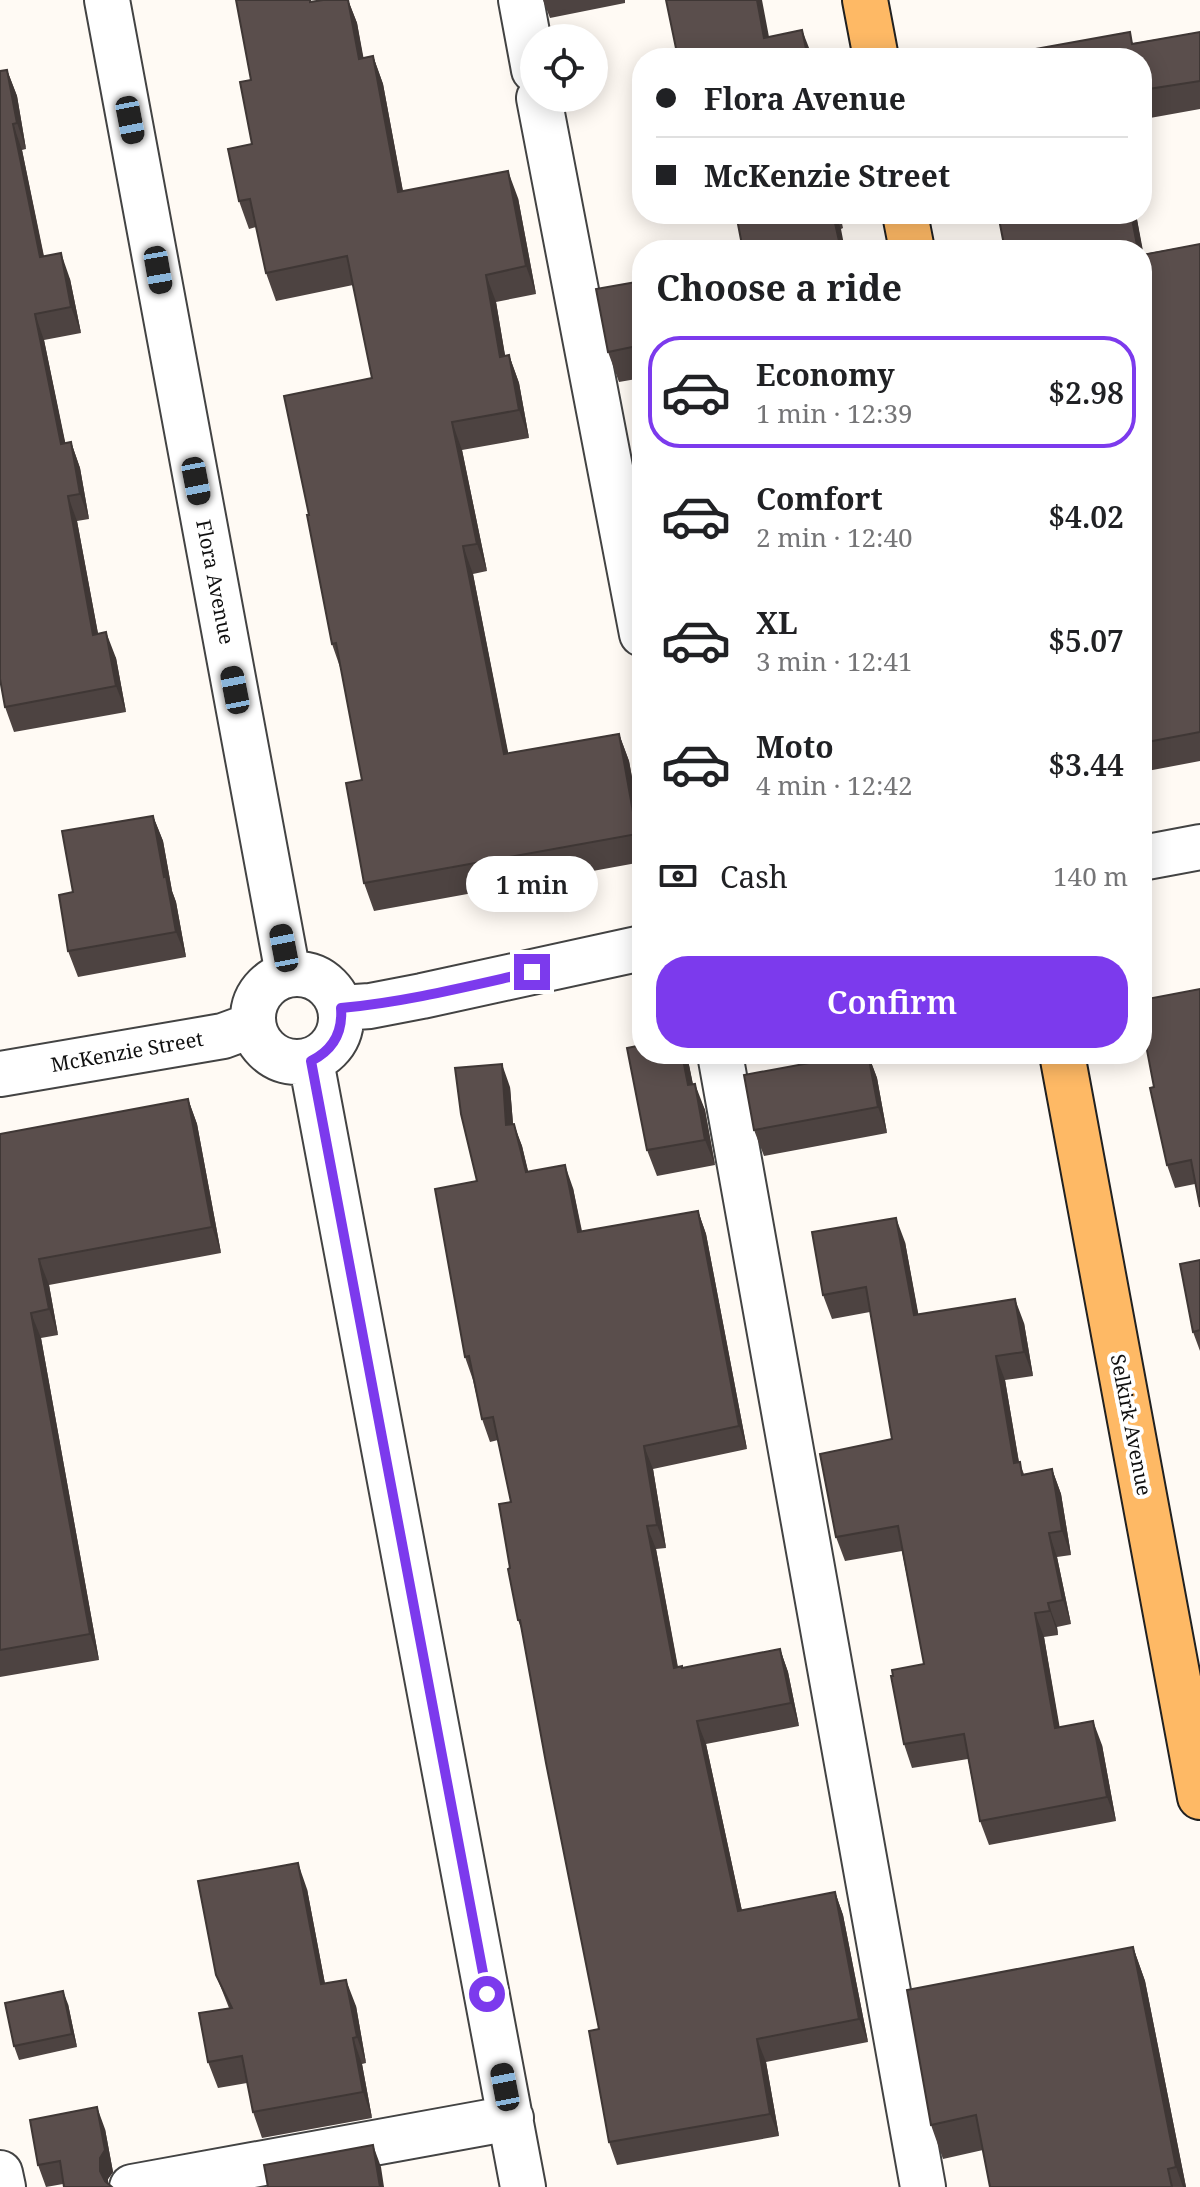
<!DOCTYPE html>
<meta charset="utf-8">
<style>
:root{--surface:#fff;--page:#f2f2f2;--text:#202124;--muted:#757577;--line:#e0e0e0;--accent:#7c3aed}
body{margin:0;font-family:"Noto Serif",serif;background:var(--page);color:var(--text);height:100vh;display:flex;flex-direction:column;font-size:30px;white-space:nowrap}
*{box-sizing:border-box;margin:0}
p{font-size:26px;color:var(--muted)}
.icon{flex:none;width:44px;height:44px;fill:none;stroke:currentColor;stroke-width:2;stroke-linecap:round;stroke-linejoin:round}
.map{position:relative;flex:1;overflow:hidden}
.panel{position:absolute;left:632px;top:240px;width:520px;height:824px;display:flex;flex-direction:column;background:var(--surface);border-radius:32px;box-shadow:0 4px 20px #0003}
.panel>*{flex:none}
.banner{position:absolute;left:632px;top:48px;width:520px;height:176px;border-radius:32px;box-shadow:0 4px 20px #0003;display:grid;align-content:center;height:176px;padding:0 24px;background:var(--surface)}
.fabs{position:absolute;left:520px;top:24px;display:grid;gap:16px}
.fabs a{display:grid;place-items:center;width:88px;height:88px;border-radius:50%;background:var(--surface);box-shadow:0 4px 20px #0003;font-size:40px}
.end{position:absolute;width:36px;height:36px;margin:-18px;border:10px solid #7c3aed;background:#fff;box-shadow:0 0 0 4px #fff}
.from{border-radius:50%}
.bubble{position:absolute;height:56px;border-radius:28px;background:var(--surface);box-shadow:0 4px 20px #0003;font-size:26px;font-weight:600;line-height:56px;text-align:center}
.car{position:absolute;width:24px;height:48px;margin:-24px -12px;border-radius:10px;box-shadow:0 0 6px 2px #0007;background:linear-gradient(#222 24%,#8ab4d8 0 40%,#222 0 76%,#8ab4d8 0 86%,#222 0)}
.banner b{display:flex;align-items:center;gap:28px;height:76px;font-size:30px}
.banner b+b{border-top:2px solid var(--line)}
.banner i{width:20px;height:20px;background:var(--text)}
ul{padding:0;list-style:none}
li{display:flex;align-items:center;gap:24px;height:112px;margin:0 16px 12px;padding:0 8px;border:4px solid transparent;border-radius:32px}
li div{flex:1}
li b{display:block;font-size:30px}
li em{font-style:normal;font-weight:600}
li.on{border-color:var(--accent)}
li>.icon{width:72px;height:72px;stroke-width:1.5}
h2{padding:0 24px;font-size:36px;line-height:96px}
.pay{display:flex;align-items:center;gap:20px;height:88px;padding:0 24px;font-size:30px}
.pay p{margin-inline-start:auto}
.cta{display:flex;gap:16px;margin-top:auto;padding:16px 24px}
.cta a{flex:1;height:92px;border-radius:32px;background:var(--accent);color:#fff;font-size:32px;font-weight:600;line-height:92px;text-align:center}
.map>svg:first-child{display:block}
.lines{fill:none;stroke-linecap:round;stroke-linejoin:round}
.minor-casing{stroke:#434343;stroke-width:48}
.major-casing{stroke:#212121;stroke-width:48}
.minor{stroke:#fff;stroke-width:44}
.major{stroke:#feb965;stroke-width:44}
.wall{fill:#4d4341}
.shaded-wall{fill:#3f3735}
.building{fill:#5a4e4c;stroke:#3f3735;stroke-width:2}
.route{stroke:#7c3aed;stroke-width:10}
.labels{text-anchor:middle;stroke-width:8;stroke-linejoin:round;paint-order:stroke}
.street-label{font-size:20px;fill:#101010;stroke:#fff}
</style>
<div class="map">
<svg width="1200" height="2187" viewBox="0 0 1200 2187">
<rect width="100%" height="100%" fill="#fffaf4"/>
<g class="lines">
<defs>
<path id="minor" d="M107,0L288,974
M521,0L534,70
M539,98L642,634
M1142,858L1200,847
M253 1018a44 44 0 1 1 88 0a44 44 0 1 1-88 0Z
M341,1008L370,1006L422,996L642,948
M720,1054L923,2187
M311,1061L523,2187
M0,1074L223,1036L253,1025
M0,2173L3,2187
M132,2187L511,2118"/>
<path id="major" d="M865,0L876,58
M905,214L912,250
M1062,1054L1200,1797"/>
</defs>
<use href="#minor" class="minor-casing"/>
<use href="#major" class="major-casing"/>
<use href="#minor" class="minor"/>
<use href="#major" class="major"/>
</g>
<path class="wall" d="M323,0H348L357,23L363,58L373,56L383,84L403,191L518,198L536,294L496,302L505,356L509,355L519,383L529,438L462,450L487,571L473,574L508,754L619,734L629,761L642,832V862L374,911L364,883L362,780L341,670L332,644L309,515L372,378L353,285L276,301L266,273L256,227L249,229L239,201L252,144L251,80L315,2Z
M543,0H625V3L550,18Z
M1200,32V109L1150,118L1151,121L1142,122V58L1134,43Z
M7,70L17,96L26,149L22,150L44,256L70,279L81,333L44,340L65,443L71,442L80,468L89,519L77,521L98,634L116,658L126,712L14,732L5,707Z
M736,214H840L843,228L841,229Z
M996,214H1136L1143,254L1200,244V761L1142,772V250L1001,227Z
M642,281V378L619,382L608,352Z
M153,816L163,841L172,891L176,902L186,957L78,977L68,951L73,892Z
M1200,989L1195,1184L1175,1188L1167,1165L1154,1087Z
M642,1054H685L689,1065L693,1084L705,1110L715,1165L657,1176L647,1150Z
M868,1054L877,1078L887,1133L764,1156L754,1130Z
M510,1087L513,1124L522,1146L528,1172L573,1188L582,1231L698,1211L706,1234L747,1449L653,1469L666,1548L656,1549L678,1667L683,1668L780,1649L788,1672L799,1726L706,1744L742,1911L835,1892L843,1915L868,2042L766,2062L779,2136L617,2165L609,2142L599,2029L523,1633L518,1620L510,1568L511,1502L498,1440L490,1442L482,1419L473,1380L465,1357L477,1181Z
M188,1099L197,1124L221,1253L49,1285L58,1335L41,1338L99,1660L0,1677V1134Z
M905,1242L918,1314L1024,1323L1033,1376L1005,1380L1019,1462L1024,1474L1052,1469L1061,1494L1071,1555L1057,1557L1071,1624L1057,1627L1058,1635L1044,1637L1059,1727L1102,1745L1116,1821L989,1845L980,1821L968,1759L912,1768L904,1744L924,1664L902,1551L845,1561L836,1537L892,1439L870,1312L832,1319L823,1295Z
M1200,1260V1351L1193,1332Z
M307,1889L325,1984L356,2006L366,2063L362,2064L372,2118L262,2138L253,2112L247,2083L218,2088L208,2062L229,2008L216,1975Z
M1133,1947L1145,1981L1186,2187H990L983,2150L943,2159L931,2125Z
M68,2004L77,2047L19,2060L14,2046Z
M105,2129L113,2172L108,2179L63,2184L46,2187L38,2165Z"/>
<path class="shaded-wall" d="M348,0L357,23L369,87L359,59Z
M757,0H762L773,58L764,38Z
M802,30L813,58H808Z
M373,56L383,84L408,219L398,192Z
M7,70L17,96L26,149L17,123Z
M13,124L22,150L49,283L40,257Z
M508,171L518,198L536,294L526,266Z
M833,214H835L841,229L845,250H841Z
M1131,214H1136L1149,282L1142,264V250H1138Z
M61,253L70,279L81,333L71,307Z
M486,275L496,302L510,384L500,357Z
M35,314L44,340L71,470L61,444Z
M509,355L519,383L529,438L519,410Z
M452,422L462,450L487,571L477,544Z
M71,442L80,468L89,519L80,494Z
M68,496L77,521L103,660L93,635Z
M463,546L473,574L514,782L504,754Z
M106,632L116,658L126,712L116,686Z
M619,734L629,761L642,832V847L637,834Z
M153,816L163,841L172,891L176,902L186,957L176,932L164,877Z
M682,1054H685L689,1065L698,1111L688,1085Z
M868,1054L877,1078L887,1133L878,1107Z
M502,1064L510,1087L515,1148L506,1125Z
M695,1084L705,1110L715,1165L705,1140Z
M188,1099L197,1124L221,1253L212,1227Z
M514,1124L522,1146L534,1195L526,1172Z
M565,1165L573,1188L586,1255L578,1232Z
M698,1211L706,1234L747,1449L739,1426Z
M896,1218L905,1242L923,1339L914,1315Z
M39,1259L49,1285L58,1335L49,1309Z
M1015,1299L1024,1323L1033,1376L1024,1352Z
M31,1313L41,1338L99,1660L90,1634Z
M996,1356L1005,1380L1023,1487L1014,1463Z
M644,1446L653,1469L666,1548L657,1525Z
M1052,1469L1061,1494L1071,1555L1062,1531Z
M647,1526L656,1549L682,1691L674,1668Z
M1049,1533L1057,1557L1071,1624L1063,1600Z
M1048,1603L1057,1627L1058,1635L1050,1611Z
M1035,1613L1044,1637L1064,1752L1055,1728Z
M780,1649L788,1672L799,1726L791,1703Z
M697,1721L706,1744L747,1934L738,1911Z
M1093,1721L1102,1745L1116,1821L1107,1797Z
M298,1863L307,1889L330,2010L321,1984Z
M835,1892L843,1915L868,2042L859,2019Z
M1133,1947L1145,1981L1186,2187H1183L1176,2167Z
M346,1980L356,2006L366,2063L357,2037Z
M63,1991L68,2004L77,2047L72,2034Z
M353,2038L362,2064L372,2118L363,2092Z
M757,2039L766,2062L779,2136L770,2114Z
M97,2107L105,2129L113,2172L108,2179V2187L100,2171Z
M373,2145L381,2167L384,2187H380Z"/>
<path class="building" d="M236,0H310V2L323,0H348L359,59L373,56L398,192L508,171L526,266L486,275L500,357L509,355L519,410L452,422L477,544L463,546L504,754L619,734L637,834L364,883L346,783L362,780L336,643L332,644L307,515H309L284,396L372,378L347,256L266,273L250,199L239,201L228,149L252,144L240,82L251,80Z
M666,0H757L764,38L802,30L808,58H678Z
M1130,32L1132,44L1200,32V81L1142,90V58H986Z
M7,70L17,123L13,124L40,257L61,253L71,307L35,314L61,444L71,442L80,494L68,496L93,635L106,632L116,686L5,707L0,679V71Z
M736,214H833L841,250H743Z
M998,214H1131L1138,250H1005Z
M1200,244V732L1142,743V255Z
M642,281V345L608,352L596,289Z
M153,816L164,877L166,876L176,932L68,951L59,895L73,892L62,831Z
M1200,989V1207L1191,1160L1167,1165L1150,1088L1154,1087L1142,1024V1000Z
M642,1045V1054H682L688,1085L695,1084L705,1140L647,1150L627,1048Z
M858,1054H868L878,1107L754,1130L744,1075Z
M502,1064L506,1125L514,1124L526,1172L565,1165L578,1232L698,1211L739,1426L644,1446L657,1525L647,1526L674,1668L682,1666V1668L780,1649L791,1703L697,1721L738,1911L835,1892L859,2019L757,2039L770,2114L609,2142L589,2031L599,2029L546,1763L520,1620H518L508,1569L510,1568L499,1504L511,1502L493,1417L482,1419L469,1356L465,1357L435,1189L477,1181L461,1114L455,1068Z
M188,1099L212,1227L39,1259L49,1309L31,1313L90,1634L0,1650V1134Z
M896,1218L914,1315L1015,1299L1024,1352L996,1356L1014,1463L1020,1462L1022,1475L1052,1469L1062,1531L1049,1533L1063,1600L1048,1603L1050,1611L1035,1613L1055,1728L1093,1721L1107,1797L980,1821L964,1734L904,1744L891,1676H893L892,1670L924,1664L898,1526L836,1537L820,1454L892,1439L866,1287L823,1295L812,1232Z
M1200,1260V1330L1193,1332L1180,1264Z
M298,1863L321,1984L346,1980L357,2037L353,2038L363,2092L253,2112L242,2056L208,2062L199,2013L232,2008L216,1975L198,1881Z
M1133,1947L1176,2167L1168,2169L1172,2187H990L976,2115L931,2125L907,1990Z
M63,1991L72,2034L14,2046L5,2003Z
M97,2107L105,2150L100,2158V2171L105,2181L112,2187H64L60,2161L38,2165L30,2120Z
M373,2145L380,2187H268L264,2165Z"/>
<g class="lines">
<path class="route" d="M487,1994L311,1061C333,1050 343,1033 341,1008C406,1002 469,986 532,972"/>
</g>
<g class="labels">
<g class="street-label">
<text transform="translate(215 582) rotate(79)" y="7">Flora Avenue</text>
<text transform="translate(127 1052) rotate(-10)" y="7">McKenzie Street</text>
<text transform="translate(1131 1425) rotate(79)" y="7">Selkirk Avenue</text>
</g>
</g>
</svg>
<div class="fabs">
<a><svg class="icon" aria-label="locate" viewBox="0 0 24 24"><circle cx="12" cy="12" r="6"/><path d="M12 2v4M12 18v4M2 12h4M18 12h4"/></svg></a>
</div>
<i class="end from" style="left:487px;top:1994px"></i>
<i class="end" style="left:532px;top:972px"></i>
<div class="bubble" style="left:466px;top:856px;width:132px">1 min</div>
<i class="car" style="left:130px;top:120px;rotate:169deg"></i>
<i class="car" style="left:158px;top:270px;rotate:170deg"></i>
<i class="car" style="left:196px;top:481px;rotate:169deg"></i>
<i class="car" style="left:235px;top:690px;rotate:349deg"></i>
<i class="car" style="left:284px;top:948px;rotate:349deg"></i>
<i class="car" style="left:505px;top:2087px;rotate:349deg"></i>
<div class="banner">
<b><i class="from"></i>Flora Avenue</b>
<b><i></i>McKenzie Street</b>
</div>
<section class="panel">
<h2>Choose a ride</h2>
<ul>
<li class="on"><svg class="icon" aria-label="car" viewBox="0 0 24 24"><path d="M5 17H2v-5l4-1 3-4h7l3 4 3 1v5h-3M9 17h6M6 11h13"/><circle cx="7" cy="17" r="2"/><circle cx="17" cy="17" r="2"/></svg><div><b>Economy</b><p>1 min · 12:39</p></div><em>$2.98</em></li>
<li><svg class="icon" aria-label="car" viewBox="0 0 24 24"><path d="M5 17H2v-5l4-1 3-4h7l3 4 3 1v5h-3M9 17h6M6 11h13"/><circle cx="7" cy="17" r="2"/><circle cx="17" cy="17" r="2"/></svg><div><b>Comfort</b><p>2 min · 12:40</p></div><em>$4.02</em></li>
<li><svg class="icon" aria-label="car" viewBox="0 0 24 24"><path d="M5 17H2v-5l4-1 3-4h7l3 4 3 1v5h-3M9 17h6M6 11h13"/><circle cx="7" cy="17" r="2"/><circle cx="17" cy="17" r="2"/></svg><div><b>XL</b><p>3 min · 12:41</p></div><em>$5.07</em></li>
<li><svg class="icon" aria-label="car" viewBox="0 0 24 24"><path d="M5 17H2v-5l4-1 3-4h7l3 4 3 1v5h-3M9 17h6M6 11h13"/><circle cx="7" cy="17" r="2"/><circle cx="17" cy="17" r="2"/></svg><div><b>Moto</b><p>4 min · 12:42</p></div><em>$3.44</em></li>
</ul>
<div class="pay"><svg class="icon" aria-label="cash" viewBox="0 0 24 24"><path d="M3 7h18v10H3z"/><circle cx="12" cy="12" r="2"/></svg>Cash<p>140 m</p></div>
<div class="cta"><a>Confirm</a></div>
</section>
</div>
